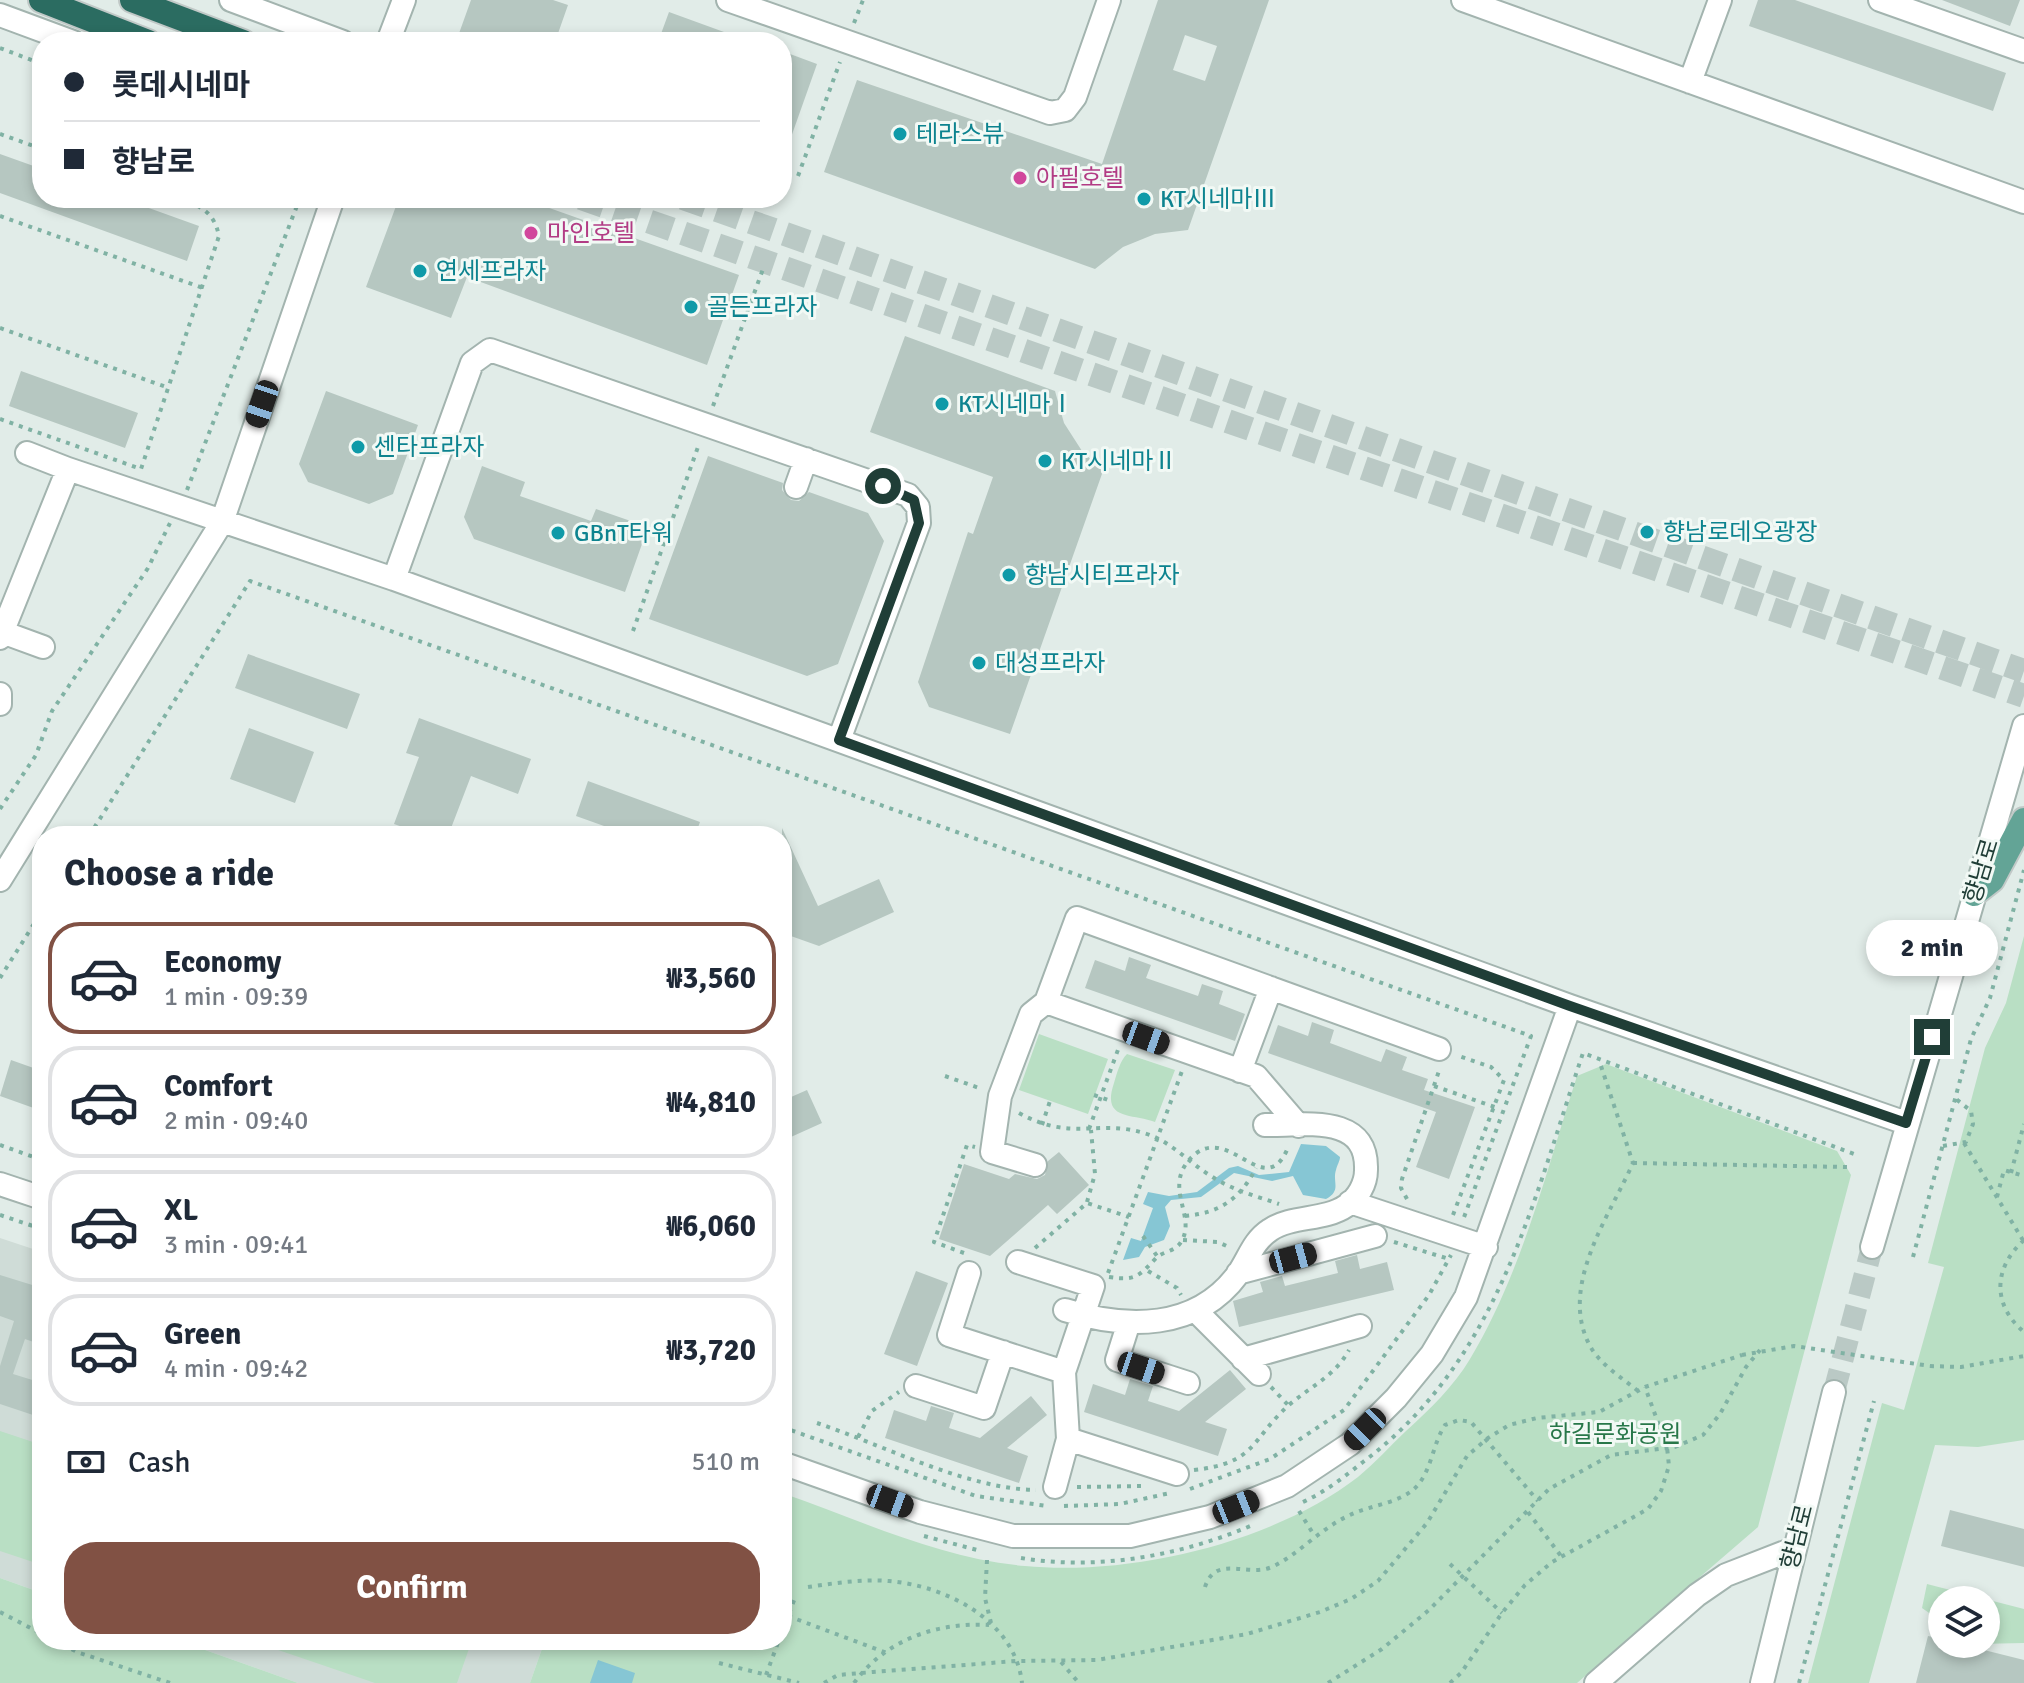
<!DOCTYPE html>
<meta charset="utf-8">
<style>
:root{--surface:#fff;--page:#f6f6f7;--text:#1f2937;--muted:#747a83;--line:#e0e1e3;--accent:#815144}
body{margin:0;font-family:Signika,"Noto Sans KR",sans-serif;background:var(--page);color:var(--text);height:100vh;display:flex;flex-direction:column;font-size:30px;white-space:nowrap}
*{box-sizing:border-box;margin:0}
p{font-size:26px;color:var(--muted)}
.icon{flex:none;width:44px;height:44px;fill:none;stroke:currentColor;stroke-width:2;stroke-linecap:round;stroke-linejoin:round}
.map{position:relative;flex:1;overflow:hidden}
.sheet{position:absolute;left:32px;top:826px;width:760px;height:824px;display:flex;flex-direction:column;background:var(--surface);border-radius:32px;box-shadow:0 4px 12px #0003}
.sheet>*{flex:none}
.hud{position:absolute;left:32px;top:32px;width:760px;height:176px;border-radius:32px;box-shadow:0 4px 12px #0003;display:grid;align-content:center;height:176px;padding:0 32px;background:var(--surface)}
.tools{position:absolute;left:1928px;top:1586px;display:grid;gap:16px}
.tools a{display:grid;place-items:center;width:72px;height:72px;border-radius:50%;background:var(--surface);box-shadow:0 4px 12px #0003;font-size:40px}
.end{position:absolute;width:36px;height:36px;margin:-18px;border:10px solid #203e37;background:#fff;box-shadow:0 0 0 4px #fff}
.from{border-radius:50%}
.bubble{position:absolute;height:56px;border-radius:28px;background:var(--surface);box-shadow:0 4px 12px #0003;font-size:26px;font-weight:700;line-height:56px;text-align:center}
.car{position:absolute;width:24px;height:48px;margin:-24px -12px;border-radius:10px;box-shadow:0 0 6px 2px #0007;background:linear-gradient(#222 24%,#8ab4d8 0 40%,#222 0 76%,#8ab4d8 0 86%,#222 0)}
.hud b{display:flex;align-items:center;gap:28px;height:76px;font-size:30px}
.hud b+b{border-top:2px solid var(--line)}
.hud i{width:20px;height:20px;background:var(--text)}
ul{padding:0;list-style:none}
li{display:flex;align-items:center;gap:24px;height:112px;margin:0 16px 12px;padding:0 16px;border:4px solid var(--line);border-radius:32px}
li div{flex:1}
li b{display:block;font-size:30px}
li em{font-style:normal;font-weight:700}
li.current{border-color:var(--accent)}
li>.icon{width:72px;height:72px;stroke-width:1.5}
h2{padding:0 32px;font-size:36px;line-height:96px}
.pay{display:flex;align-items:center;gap:20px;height:88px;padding:0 32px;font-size:30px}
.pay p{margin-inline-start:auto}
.primary-button{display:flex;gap:16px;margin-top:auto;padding:16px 32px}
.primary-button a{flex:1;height:92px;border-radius:32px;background:var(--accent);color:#fff;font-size:32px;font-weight:700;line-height:92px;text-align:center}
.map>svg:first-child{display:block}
.built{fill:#cfdcd7}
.green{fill:#b9dfc4}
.water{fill:#86c6d4}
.building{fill:#b6c7c1;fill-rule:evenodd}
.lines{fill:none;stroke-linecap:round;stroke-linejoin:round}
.minor-tunnel{stroke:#bac9c5;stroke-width:22;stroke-dasharray:22 11;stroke-linecap:butt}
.highway-tunnel{stroke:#bac9c5;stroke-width:24;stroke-dasharray:24 12;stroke-linecap:butt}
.minor-casing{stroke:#a3b4af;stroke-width:26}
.major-casing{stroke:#c1c9c7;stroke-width:28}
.highway-casing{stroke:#c1c9c7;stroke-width:28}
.path{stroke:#80b2a4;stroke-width:4;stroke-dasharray:4 6;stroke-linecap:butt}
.minor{stroke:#fff;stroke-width:22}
.major{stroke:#63a496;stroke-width:24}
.highway{stroke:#2b6c61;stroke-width:24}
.path-bridge{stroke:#80b2a4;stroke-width:4;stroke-dasharray:4 6;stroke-linecap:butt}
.route{stroke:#203e37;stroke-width:10}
.culture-dot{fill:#0f9aa8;stroke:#f2f9f5;stroke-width:3}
.hotel-dot{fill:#d1479c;stroke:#f2f9f5;stroke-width:3}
.labels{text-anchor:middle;stroke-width:6;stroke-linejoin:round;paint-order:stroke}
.culture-label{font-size:24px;fill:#0d838f;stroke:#f2f9f5;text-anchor:start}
.hotel-label{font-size:24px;fill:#b23c85;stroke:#f2f9f5;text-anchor:start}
.street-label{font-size:24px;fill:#203e37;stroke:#f2f9f5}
.park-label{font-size:24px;fill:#287749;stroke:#f2f9f5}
</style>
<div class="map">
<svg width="2024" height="1683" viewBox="0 0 2024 1683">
<rect width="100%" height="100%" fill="#e1ece8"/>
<path class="built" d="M0,1238L42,1252V1593L0,1578Z
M177,1640H545L530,1683H298Z"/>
<path class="green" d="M2024,936V1440L1978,1447L1935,1445L1869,1683H1808L1882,1403L1904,1410L1944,1267L1928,1263L1985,1048L2006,1003Z
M1039,1034L1108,1059L1088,1114L1019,1090Z
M1127,1054L1175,1070L1155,1122C1132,1113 1101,1121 1114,1083C1117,1073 1120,1061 1127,1054Z
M1606,1064L1837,1151L1851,1175L1758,1527L1577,1683H530L545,1640H782V1493C860,1520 941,1559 1025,1566C1131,1576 1272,1543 1358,1477C1375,1463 1390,1446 1406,1431C1430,1409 1454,1386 1470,1359C1522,1272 1546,1172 1577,1076Z
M0,1431L42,1445V1565L0,1551Z
M0,1578L42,1593V1640H177L298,1683H0Z
M1927,1584L2024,1609V1643L1976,1644H1986V1600H1942V1622L1922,1608Z
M249,1640H472L457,1683H375Z"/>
<path class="water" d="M1301,1144L1326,1146L1340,1157C1340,1161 1337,1165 1336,1170C1332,1182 1342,1190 1326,1199L1303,1195L1293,1176L1272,1181L1234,1173L1201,1197L1171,1200L1165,1207L1170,1226L1164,1240L1145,1247L1139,1257L1123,1260L1131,1238L1141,1241L1153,1208L1143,1204L1148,1192L1169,1196L1197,1192L1229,1168L1238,1166L1259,1175L1289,1172Z
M598,1660L635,1673L632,1683H590Z"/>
<path class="building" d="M471,0H553L568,5L555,42H467L457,39Z
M1158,0H1269L1188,230L1155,234L1123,247L1095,269L824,172L857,80L1102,164ZM1185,35L1217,46L1205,81L1173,70Z
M1758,0H1795L2006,73L1993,111L1749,26Z
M1942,0H2020L2010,26Z
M669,12L746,40V42H658Z
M782,51L817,64L784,157L782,156Z
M0,154L42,169V198H121L199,226L187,261L0,193Z
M399,198H521L739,275L707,365L467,277L451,318L366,287Z
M905,336L1055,391L1064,423L1082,451L1103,471L1010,734L929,707L918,682L968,532L973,534L993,477L870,432Z
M21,371L138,413L125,448L9,406Z
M326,391L418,425L393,494L369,504L308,482L299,464Z
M708,456L783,483L782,490L791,500L799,501L809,492L868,513L884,541L838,664L807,676L649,619Z
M482,466L525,482L520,496L591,521L596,509L648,527L625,592L474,539L464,517Z
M248,654L360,694L347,729L235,688Z
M419,718L531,759L518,794L471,776L448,836H428L394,824L419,757L406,753Z
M249,728L314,752L295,803L230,779Z
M588,781L700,822L695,836H632L576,816Z
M782,828L818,906L879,879L894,912L819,946L788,935L782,923Z
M1129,957L1151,965L1146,978L1198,996L1202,984L1223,991L1219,1004L1245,1014L1235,1041L1085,988L1095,960L1125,971Z
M1312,1022L1334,1030L1330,1043L1381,1062L1386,1049L1407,1057L1402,1070L1428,1079L1424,1090L1475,1107L1449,1179L1416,1167L1436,1112L1268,1053L1278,1025L1308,1036Z
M11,1060L42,1071V1111L0,1096Z
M807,1090L822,1123L782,1141V1101Z
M1059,1152L1089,1185L1057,1214L1048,1205L990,1256L939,1239L964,1164L1009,1179L1015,1174L1037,1179L1045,1175L1048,1161Z
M1357,1255L1360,1269L1387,1262L1394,1290L1239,1327L1233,1301L1263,1292L1260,1282L1282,1276L1285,1286L1338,1273L1335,1261Z
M916,1271L948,1283L917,1366L884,1354Z
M0,1275L42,1288V1345L25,1339L13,1374L42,1383V1418L0,1404V1366L14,1321L0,1316Z
M1230,1370L1246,1389L1205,1422L1227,1429L1218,1456L1084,1412L1093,1384L1125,1395L1130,1379L1153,1386L1148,1401L1179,1411Z
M1031,1396L1047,1415L1007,1448L1028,1456L1019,1483L885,1438L894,1410L926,1421L931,1406L954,1413L949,1428L980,1438Z
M1950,1510L2024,1529V1567L1941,1546Z
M1928,1636L1942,1639V1644H1960L2024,1660V1683H1916Z"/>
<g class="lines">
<path class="minor-tunnel" d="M1834,1392L1872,1247"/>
<path class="highway-tunnel" d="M581,198L2024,696
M683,198L2024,671"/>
<defs>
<path id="minor" d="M231,0L343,42
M728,0L1050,113L1065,110L1075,97L1109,0
M1463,0L2024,202
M1880,0L2024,51
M0,15L73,42
M388,42L404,0
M1690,82L1720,0
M27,453L68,469
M796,487L806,459
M394,579L472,363L490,350L908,495L918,507L919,523L839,740
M2,632L43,647
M0,638L68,469L394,579L1570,1006L1906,1123
M0,694V704
M0,880L222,522L333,198
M1046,1002L1256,1076L1299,1126
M1240,1071L1271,988
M1035,1165L992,1152L1000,1096L1031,1014L1046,1002L1077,918L1439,1049
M0,1184L42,1198
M1350,1202L1486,1247
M1872,1247L2024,726
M1018,1262L1093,1286L1064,1372L1068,1439L1177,1474
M969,1273L949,1335L1064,1372
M1238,1273L1375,1236
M1065,1310C1126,1329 1196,1331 1238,1274C1249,1258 1253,1241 1270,1230C1292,1215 1324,1221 1346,1206C1358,1198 1366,1184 1366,1170C1368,1112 1301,1126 1265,1125
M1195,1310L1259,1374
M1129,1322L1117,1360L1188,1383
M1243,1359L1360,1326
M916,1386L984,1408L1003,1352
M782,1463L920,1512L1013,1536H1130L1210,1517L1287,1486L1350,1444L1396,1398L1432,1354L1466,1297L1570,1006
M1055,1487L1068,1439
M1596,1683L1697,1595L1726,1575L1793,1549
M1762,1683L1834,1392"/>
<path id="major" d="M1974,894L1992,880L2024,820"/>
<path id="highway" d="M41,0L148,42
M132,0L243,42"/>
</defs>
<use href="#minor" class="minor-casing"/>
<use href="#major" class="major-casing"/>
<use href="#highway" class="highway-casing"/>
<path class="path" d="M854,23L863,0
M0,48L42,64
M0,134L42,149
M798,176L840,62
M0,216L203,288
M0,328L169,388
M713,406L763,269
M0,419L141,469L219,236C214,212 201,206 179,198
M187,490L300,198
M633,631L699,444
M0,809L36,755L52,711L148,568L170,523
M89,836L250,581L1531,1036L1463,1220
M0,978L42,911
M1601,1066L1633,1163C1610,1215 1559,1285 1589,1344C1599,1364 1621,1377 1638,1391
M945,1076L982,1089
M1434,1086L1495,1107
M1094,1095L1111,1101
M1019,1113C1071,1142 1098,1119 1144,1133C1171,1141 1188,1162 1211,1176C1232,1190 1256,1196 1279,1204
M1042,1125L1050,1101
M1089,1129L1119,1047
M1964,1143L2024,1242
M0,1145L42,1160
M1943,1146L1966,1142L1973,1124L1971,1111L1956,1099
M1633,1163L1847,1167
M2011,1173L2024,1124
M1997,1197L2004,1170L2024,1176
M1407,1199L1401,1188L1402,1179L1440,1068
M1087,1202L1095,1174L1091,1130
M0,1215L42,1229
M1453,1215L1504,1080L1491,1067L1456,1055
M1185,1216C1220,1213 1240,1199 1256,1168
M1143,1236L1157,1256
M1183,1240L1218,1242L1231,1248
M2024,1240C1993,1268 1992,1305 2024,1332
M1394,1242L1449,1259
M1035,1248L1087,1203L1129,1217
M964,1253L934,1242L967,1145L975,1147
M1913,1257L1971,1039L1990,998L2024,870
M1148,1271L1177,1288L1181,1295
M1108,1273L1182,1071
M1109,1277C1136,1281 1139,1276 1156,1258C1163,1251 1175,1252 1181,1242C1197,1217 1164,1189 1189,1160C1228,1116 1265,1208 1289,1145
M1930,1366L1961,1367L2024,1356
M1271,1387L1289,1406
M817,1423C883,1445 967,1489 1036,1490
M782,1427L976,1496L1047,1506
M858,1437L872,1411L899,1392
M1194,1470C1257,1463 1250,1440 1289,1405C1311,1386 1335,1376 1349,1350
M1077,1487L1144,1486
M1190,1489L1270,1459L1344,1410L1429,1295L1451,1255
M1303,1502C1325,1492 1344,1477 1363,1462C1498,1361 1532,1204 1583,1053L1854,1154
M1064,1506L1120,1504L1170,1493
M1299,1511L1314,1535
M1528,1512L1561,1556
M924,1536L981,1551
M1021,1558C1099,1571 1184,1555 1255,1524
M987,1560L985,1598L991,1623
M1450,1564L1502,1613
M808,1587C835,1583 862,1579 889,1581C947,1586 1015,1621 1022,1683
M1205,1587C1216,1553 1249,1579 1274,1566C1300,1553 1321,1528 1350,1515C1370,1505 1402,1503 1417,1486C1432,1469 1433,1443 1445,1425L1459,1420L1471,1422L1538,1501
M0,1612L42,1634
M788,1616L887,1653
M782,1632L796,1595
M54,1640L77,1652L170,1683
M1061,1662L1079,1683
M719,1663L799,1683
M766,1675L779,1640
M824,1683L838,1675L873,1672L1016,1661L1097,1660L1247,1634L1320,1612L1351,1599L1378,1581L1427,1523L1467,1456L1488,1438L1509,1425L1537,1418L1599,1412L1645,1387L1742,1355
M854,1683C886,1639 938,1622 989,1625
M1328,1683L1382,1649L1429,1610L1549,1489L1611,1455L1675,1447L1703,1435L1720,1414L1746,1367L1760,1350
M1450,1683L1461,1673L1502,1613L1525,1585L1552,1562L1648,1509L1661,1491L1669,1466L1667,1447L1645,1387
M1799,1683L1874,1401"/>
<use href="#minor" class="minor"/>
<use href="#major" class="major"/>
<use href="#highway" class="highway"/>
<path class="path-bridge" d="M1742,1355L1794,1346L1930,1366"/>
</g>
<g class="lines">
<path class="route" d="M883,486L914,500L919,523L839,740L1570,1006L1906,1123L1932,1037"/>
</g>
<g class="culture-dot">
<circle cx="900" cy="134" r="8"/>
<circle cx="1144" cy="199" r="8"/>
<circle cx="420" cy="271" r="8"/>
<circle cx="691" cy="307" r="8"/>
<circle cx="942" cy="404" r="8"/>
<circle cx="358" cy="447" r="8"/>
<circle cx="1045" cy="461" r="8"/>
<circle cx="1647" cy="532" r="8"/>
<circle cx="558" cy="533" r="8"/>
<circle cx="1009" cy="575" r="8"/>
<circle cx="979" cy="663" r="8"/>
</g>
<g class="hotel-dot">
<circle cx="1020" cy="178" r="8"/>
<circle cx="531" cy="233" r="8"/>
</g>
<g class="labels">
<g class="culture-label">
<text x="916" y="142">테라스뷰</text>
<text x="1160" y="207">KT시네마Ⅲ</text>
<text x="436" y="279">연세프라자</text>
<text x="707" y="315">골든프라자</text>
<text x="958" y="412">KT시네마Ⅰ</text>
<text x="374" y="455">센타프라자</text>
<text x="1061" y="469">KT시네마Ⅱ</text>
<text x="1663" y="540">향남로데오광장</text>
<text x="574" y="541">GBnT타워</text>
<text x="1025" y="583">향남시티프라자</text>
<text x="995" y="671">대성프라자</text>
</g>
<g class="hotel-label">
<text x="1036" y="186">아필호텔</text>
<text x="547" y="241">마인호텔</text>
</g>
<g class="street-label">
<text transform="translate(1981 871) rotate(-73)" y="8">향남로</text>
<text transform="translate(1797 1537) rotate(-76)" y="8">향남로</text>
</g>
<g class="park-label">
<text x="1615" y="1442">하길문화공원</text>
</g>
</g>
</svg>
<div class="tools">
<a><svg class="icon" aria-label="layers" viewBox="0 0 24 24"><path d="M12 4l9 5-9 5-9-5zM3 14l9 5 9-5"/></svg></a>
</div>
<i class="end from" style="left:883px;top:486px"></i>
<i class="end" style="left:1932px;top:1037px"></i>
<div class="bubble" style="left:1866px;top:920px;width:132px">2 min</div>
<i class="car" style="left:262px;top:404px;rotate:199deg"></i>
<i class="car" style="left:1146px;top:1038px;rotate:110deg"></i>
<i class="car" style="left:1293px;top:1258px;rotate:75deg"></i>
<i class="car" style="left:1141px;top:1368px;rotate:108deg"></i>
<i class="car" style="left:1365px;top:1429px;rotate:225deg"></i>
<i class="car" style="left:890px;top:1501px;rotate:110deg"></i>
<i class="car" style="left:1236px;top:1507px;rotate:68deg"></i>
<div class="hud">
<b><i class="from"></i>롯데시네마</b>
<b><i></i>향남로</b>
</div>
<section class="sheet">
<h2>Choose a ride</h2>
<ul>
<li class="current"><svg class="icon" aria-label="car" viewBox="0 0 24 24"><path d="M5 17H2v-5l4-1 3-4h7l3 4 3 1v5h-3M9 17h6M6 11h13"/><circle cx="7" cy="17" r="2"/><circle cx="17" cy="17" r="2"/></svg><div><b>Economy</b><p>1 min · 09:39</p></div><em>₩3,560</em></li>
<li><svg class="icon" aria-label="car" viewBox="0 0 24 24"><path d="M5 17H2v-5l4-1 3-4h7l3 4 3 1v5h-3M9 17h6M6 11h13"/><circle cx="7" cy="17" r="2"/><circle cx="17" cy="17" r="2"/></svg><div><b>Comfort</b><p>2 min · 09:40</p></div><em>₩4,810</em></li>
<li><svg class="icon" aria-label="car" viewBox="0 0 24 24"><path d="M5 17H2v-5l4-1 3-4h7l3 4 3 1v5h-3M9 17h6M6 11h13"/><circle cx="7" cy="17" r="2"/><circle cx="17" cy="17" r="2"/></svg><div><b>XL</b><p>3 min · 09:41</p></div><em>₩6,060</em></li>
<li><svg class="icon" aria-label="car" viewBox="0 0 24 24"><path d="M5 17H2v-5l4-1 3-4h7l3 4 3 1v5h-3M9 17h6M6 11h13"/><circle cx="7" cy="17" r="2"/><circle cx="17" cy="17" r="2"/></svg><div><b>Green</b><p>4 min · 09:42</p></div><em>₩3,720</em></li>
</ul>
<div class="pay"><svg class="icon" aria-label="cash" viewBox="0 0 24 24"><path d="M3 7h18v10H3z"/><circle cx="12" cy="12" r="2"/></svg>Cash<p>510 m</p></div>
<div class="primary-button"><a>Confirm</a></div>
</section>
</div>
